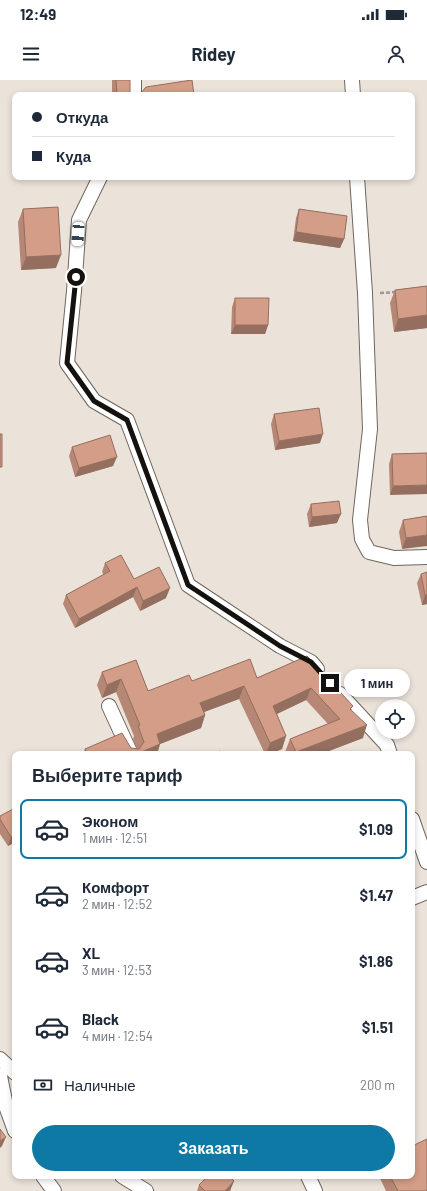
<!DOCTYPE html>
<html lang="ru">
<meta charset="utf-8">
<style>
:root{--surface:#fff;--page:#f6f6f7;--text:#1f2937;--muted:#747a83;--line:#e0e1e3;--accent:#0e79a4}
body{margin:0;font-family:Barlow,sans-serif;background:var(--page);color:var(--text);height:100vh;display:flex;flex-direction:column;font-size:15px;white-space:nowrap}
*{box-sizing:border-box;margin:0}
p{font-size:13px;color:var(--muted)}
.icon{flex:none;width:22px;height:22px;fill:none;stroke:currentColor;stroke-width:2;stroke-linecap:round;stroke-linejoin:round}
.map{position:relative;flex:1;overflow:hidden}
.drawer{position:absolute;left:12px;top:671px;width:403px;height:428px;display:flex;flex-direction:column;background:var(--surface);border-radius:8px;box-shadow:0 2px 6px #0003}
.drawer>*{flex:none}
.guide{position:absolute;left:12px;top:12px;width:403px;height:88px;border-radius:8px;box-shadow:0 2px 6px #0003;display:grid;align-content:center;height:88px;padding:0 20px;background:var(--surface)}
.controls{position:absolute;left:375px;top:619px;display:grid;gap:8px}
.controls a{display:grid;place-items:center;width:40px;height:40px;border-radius:50%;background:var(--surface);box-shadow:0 2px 6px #0003;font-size:20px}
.end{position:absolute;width:18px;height:18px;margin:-9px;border:5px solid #14110e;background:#fff;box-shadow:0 0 0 2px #fff}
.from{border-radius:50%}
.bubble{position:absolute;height:28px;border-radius:14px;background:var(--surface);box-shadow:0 2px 6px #0003;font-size:13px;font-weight:700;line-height:28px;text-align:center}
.car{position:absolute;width:12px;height:24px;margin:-12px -6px;border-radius:5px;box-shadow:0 0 3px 1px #0007;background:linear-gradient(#fff 24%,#345 0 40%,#fff 0 76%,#345 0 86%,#fff 0)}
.guide b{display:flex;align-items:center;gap:14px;height:38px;font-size:15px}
.guide b+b{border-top:1px solid var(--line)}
.guide i{width:10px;height:10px;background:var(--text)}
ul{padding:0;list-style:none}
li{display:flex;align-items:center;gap:12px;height:60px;margin:0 8px 6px;padding:0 12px;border:2px solid transparent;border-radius:8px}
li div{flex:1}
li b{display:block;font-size:15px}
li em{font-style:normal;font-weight:700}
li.on{border-color:var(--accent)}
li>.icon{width:36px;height:36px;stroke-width:1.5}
h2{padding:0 20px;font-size:18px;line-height:48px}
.pay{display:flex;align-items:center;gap:10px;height:44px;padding:0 20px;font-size:15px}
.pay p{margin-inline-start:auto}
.button{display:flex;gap:8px;margin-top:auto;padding:8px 20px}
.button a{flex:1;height:46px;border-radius:24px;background:var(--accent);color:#fff;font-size:16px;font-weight:700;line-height:46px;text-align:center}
.status{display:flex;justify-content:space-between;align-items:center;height:28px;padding:0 20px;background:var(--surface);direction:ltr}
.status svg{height:11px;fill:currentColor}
header{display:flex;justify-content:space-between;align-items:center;height:52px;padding:0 20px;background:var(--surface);font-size:18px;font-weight:700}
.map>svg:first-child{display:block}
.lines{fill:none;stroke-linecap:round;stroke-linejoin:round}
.minor-casing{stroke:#6e665f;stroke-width:16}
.path{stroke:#9f9892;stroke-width:2.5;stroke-dasharray:4 2;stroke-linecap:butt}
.minor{stroke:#fff;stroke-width:14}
.wall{fill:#b58774}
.shaded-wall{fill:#946e5e}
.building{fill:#d39d87;stroke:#946e5e}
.route{stroke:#14110e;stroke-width:5}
</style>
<div class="status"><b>12:49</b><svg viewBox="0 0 49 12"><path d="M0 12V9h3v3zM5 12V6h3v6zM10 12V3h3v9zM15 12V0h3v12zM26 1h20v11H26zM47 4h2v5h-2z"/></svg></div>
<header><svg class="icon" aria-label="menu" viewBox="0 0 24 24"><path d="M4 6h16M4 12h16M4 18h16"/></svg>Ridey<svg class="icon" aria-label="person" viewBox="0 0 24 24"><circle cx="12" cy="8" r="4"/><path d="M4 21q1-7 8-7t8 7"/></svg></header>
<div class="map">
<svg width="427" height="1111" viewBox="0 0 427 1111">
<rect width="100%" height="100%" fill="#ebe2da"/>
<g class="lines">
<defs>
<path id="minor" d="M134,0V15
M352,0L353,15
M100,97L79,140L74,211L67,283L94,321L127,340L188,505L280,566L311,582L317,589
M357,97L365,213L370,349L360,440L362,459L369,472L394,478L427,477
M340,614L387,665L390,674
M109,626L131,674
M412,739L427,782
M412,818L427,812
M0,979L15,993
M0,996L6,1026L15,1051
M43,1096L54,1111
M122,1096L146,1111
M308,1096L315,1111"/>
</defs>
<use href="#minor" class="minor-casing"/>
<path class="path" d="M380,213L397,212"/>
<use href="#minor" class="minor"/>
</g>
<path class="wall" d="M112,0H130V15H112Z
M23,129L56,188L21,190L18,142Z
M299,129L344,159L340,168L293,161L296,138Z
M427,206V248L394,252L390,223L395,210Z
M235,218L268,245L265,254H231L232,227Z
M274,334L320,363L275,370L271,344Z
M72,367L113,386L75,397L69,376Z
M427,373L390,415L389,384L392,374Z
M311,424L337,443L309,447L307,434Z
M427,436L402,469L399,452L403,440Z
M105,483L166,518L140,531L133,517L75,548L63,524L66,515L104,495L102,492Z
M421,494L427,524L422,525L417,503Z
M307,576L352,630L363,658L321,674H286L285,672L290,659L328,644L306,620L277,634L286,656L282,669L270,674H265L239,619L204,632L205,635L201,648L160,664L157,674H83L85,669H137L133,659L134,656L116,612L102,618L97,605L102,592L136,580L148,611L192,601L257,598Z
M0,736L15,762L8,766L0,754Z
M379,1096H412L427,1111H386Z
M199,1105L231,1110L230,1111H197Z"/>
<path class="shaded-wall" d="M296,152L344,159L340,168L293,161Z
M61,175L56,188L21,190L26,177Z
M427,235V248L394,252L398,239Z
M235,245H268L265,254H231Z
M323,354L320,363L275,370L279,361Z
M117,377L113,386L75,397L79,388Z
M427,405V414L390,415L393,406Z
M341,434L337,443L309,447L312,437Z
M427,455V466L402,469L406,458Z
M137,507L133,517L75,548L79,539Z
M170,508L166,518L140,531L143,521Z
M425,515H427V524L422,525Z
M121,599L116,612L102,618L107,605Z
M244,606L239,619L196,635L200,623Z
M311,608L306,620L268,638L273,626Z
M205,635L201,648L160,664L157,674H137L157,654Z
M367,645L363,658L321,674H296V672Z
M286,656L282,669L270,674H266L270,663Z
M15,755V762L8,766L11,757Z
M6,1057L2,1066L0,1068V1061Z
M234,1101L230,1111H225Z"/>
<path class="building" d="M116,0H130V15H117Z
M192,0L194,15H141V13L146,7Z
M58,127L61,175L26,177L23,129Z
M299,129L347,136L344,159L296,152Z
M427,206V235L398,239L395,210Z
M235,218H269L268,245H235Z
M319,328L323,354L279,361L274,334Z
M0,354H2V387H0Z
M110,355L117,377L79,388L72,367Z
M427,373V405L393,406L392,374Z
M339,421L341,434L312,437L311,424Z
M427,436V455L406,458L403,440Z
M121,475L134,499L159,487L170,508L143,521L137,507L79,539L66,515L110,491L105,483Z
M427,492V515H425L421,494Z
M307,576L353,626L350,629L367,645L296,672L290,659L340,639L311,608L273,626L286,656L270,663L244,606L200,623L205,635L157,654L160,664L137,674H87L85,669L122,653L131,668L139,669L144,662L138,646L140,645L121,599L107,605L102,592L136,580L148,611L189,595L192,601L250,579L257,598Z
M220,671L221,674H212Z
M15,728V755L11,757L0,739V736Z
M0,1049L6,1057L0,1061Z
M427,1059V1110L425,1111H398L390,1096H412V1066Z
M208,1096H229L234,1101L225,1111H205L199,1105Z"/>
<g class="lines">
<path class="route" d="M76,197L67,283L94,321L127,340L188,505L280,566L311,582L330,603"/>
</g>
</svg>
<div class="controls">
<a><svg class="icon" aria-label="locate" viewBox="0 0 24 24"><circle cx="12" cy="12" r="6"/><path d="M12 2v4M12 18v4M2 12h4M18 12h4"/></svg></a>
</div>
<i class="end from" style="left:76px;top:197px"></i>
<i class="end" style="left:330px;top:603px"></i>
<div class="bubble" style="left:344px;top:589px;width:66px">1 мин</div>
<i class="car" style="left:78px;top:154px;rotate:184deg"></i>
<div class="guide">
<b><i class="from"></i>Откуда</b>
<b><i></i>Куда</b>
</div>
<section class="drawer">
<h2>Выберите тариф</h2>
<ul>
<li class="on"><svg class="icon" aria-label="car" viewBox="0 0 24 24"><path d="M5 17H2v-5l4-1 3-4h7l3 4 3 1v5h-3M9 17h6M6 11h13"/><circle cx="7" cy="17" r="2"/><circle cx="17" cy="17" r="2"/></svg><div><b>Эконом</b><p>1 мин · 12:51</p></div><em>$1.09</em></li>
<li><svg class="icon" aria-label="car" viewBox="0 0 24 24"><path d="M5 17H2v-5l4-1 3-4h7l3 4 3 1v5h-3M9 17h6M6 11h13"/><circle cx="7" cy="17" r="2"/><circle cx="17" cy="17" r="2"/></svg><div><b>Комфорт</b><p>2 мин · 12:52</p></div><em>$1.47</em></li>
<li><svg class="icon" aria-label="car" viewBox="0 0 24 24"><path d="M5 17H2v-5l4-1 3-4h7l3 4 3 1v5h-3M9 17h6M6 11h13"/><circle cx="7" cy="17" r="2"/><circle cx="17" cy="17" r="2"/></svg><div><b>XL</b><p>3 мин · 12:53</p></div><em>$1.86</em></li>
<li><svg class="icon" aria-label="car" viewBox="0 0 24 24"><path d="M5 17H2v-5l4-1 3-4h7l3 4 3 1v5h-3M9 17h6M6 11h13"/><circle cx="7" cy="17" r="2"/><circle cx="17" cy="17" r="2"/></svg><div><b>Black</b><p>4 мин · 12:54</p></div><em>$1.51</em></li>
</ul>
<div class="pay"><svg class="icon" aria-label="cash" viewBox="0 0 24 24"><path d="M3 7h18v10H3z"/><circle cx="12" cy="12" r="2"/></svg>Наличные<p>200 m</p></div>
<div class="button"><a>Заказать</a></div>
</section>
</div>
